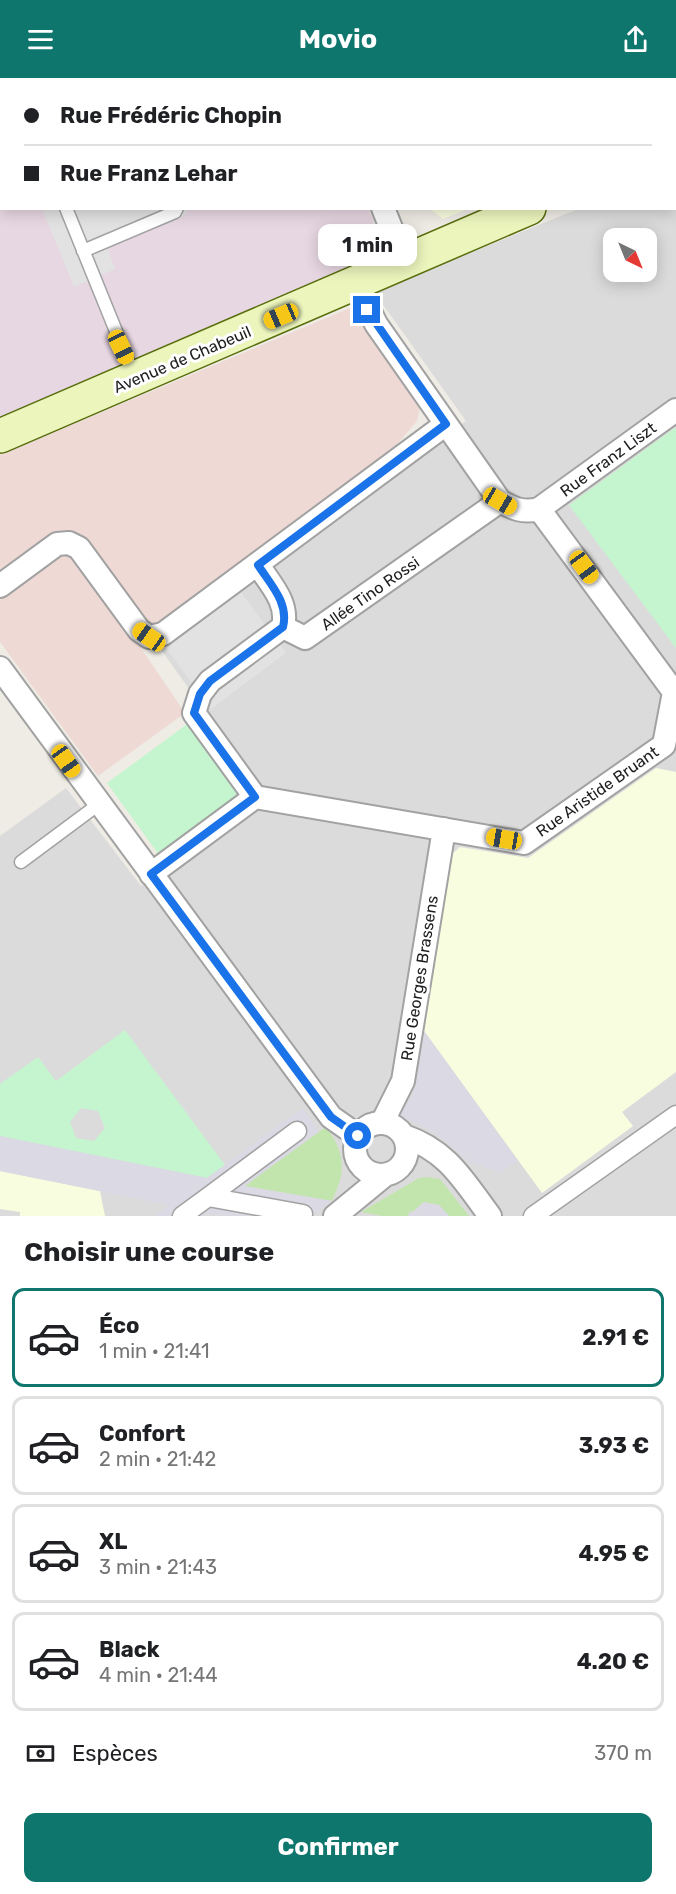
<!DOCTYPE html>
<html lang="fr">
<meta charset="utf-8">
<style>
:root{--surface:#fff;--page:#f2f2f2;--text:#202124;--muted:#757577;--line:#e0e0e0;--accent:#0f766e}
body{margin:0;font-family:Rubik,sans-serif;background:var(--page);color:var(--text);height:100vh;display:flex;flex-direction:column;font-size:22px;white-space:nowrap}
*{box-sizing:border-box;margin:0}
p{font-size:20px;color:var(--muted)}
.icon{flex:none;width:33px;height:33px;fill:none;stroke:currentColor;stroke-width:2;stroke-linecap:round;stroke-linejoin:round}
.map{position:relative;height:1138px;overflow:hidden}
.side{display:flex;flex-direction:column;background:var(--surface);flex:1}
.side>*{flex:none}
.hud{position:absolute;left:0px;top:0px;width:676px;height:132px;box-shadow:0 3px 15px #0003;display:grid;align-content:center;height:132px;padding:0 24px;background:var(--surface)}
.needle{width:39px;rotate:137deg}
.buttons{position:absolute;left:603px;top:150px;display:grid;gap:12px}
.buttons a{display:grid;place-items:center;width:54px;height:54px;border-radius:12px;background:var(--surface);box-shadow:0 3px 15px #0003;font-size:30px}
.end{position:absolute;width:27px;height:27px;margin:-14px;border:8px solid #1a73e8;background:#fff;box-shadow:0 0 0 3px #fff}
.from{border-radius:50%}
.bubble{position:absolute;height:42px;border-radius:12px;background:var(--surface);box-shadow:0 3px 15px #0003;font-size:20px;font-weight:700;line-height:42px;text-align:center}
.car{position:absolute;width:18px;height:36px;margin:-18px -9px;border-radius:8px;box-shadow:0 0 4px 2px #0007;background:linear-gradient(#f5c518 24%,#345 0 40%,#f5c518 0 76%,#345 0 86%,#f5c518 0)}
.hud b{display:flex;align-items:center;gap:21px;height:57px;font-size:22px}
.hud b+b{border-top:2px solid var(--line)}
.hud i{width:15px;height:15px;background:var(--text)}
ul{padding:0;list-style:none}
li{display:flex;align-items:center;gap:18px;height:99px;margin:0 12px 9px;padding:0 12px;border:3px solid var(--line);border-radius:12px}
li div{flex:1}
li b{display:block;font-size:22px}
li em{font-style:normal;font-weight:700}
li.current{border-color:var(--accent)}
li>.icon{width:54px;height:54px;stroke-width:1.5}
h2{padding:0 24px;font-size:27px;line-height:72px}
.pay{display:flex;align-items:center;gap:15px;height:66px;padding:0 24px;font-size:22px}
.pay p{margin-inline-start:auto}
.action{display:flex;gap:12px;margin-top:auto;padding:12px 24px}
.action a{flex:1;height:69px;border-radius:12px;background:var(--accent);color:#fff;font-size:24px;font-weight:700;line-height:69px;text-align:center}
header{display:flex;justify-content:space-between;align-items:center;height:78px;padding:0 24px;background:var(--accent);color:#fff;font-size:27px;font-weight:700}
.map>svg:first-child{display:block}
.residential{fill:#dcdbdb;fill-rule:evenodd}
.commercial{fill:#eed9d5}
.industrial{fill:#e7d7e2}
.education{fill:#f9fddf}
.grass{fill:#c2e5ae}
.park{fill:#c4f5ce;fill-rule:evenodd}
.parking{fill:#e2e2e2}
.plaza{fill:#dad9e4}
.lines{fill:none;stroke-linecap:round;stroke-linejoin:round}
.service-casing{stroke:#a2a2a2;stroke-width:15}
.pedestrian-casing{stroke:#a2a2a2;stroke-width:21}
.minor-casing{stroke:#a2a2a2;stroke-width:26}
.secondary-casing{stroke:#586d0c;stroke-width:36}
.service{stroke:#fff;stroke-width:12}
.pedestrian{stroke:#fff;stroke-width:18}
.minor{stroke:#fff;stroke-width:22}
.secondary{stroke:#ebf5bc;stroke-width:33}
.route{stroke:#1a73e8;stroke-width:8}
.labels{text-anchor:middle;stroke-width:6;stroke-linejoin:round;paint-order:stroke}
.street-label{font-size:16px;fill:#1e1e1e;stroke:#fff}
</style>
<header><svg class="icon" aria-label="menu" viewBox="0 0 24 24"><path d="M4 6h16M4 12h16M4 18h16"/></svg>Movio<svg class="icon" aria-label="share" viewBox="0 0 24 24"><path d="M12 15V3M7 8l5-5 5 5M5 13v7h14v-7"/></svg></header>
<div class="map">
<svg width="676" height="1138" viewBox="0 0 676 1138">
<rect width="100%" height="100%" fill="#eeece4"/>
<path class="residential" d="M676,81V1138H0V758L66,710L141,808L264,716L157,566L466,343L374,214L578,131L675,130ZM614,160H646V194H614Z"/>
<path class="commercial" d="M350,230L421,325L417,343L378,389L137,564L185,635L98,698L0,564V377Z"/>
<path class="industrial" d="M0,0H310L2,2V130H368L374,143L358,195L0,345Z"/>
<path class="education" d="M358,0H676V27L675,2Z
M430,131H468L443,141Z
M656,690L676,694V994L622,1034L633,1048L542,1115L424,953L452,776L460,769L528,780Z
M0,1093L100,1113L105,1138H20V1134L0,1131Z"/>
<path class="grass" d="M326,1049C346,1076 346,1093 332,1123L244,1108Z
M427,1099L440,1101L469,1138H449L439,1127L409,1134L408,1138H382L361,1134L419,1100Z"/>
<path class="park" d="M676,349V570L569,427Z
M190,644L245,720L162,781L107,705Z
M125,952L225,1087L207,1100L0,1058V1006L38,979L56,1003ZM81,1030L98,1033L105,1050L94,1063L76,1060L70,1044Z"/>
<path class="parking" d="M185,130L187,136L107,169L115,191L74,209L42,131Z
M238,510L286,575L211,631L163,566Z"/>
<path class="plaza" d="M424,953L518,1083L500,1095L468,1083L434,1054L398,1037L401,1023L410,1022L415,1012L408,1005L414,970Z
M302,1030L319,1053L245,1108L332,1123L312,1138H229L207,1135L202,1138H154L169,1127L0,1093V1058L207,1100Z
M424,1124L439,1127L449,1138H408Z"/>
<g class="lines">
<defs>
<path id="service" d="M131,0L132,2
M107,2L111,0
M66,130L135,300
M83,173L175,134L177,130
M21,784L99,726"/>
<path id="pedestrian" d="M208,1119L297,1053
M182,1138L208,1119L303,1136
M533,1138L676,1037"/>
<path id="minor" d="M333,0L334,2
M383,130L405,185
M357,206L376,246L500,423C514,431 523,435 539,431L676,332
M258,487C271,507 289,525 283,549
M0,508L57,466L69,465L79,470L139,552L149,559L163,556L446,346
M283,549L305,560L500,423
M0,590L331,1039L358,1058
M255,719L524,765L664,667L674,614L539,431
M255,719L194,635L200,616L210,603L283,549
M151,796L255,719
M355 1071a26 26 0 1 1 52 0a26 26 0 1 1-52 0Z
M382,1045L403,1003L444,751
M404,1058C448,1073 463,1102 490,1138
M335,1138L385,1097"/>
<path id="secondary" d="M675,54H676
M0,358L529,130"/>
</defs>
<use href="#service" class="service-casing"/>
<use href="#pedestrian" class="pedestrian-casing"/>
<use href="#minor" class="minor-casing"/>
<use href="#secondary" class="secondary-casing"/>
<use href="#service" class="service"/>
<use href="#pedestrian" class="pedestrian"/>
<use href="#minor" class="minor"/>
<use href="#secondary" class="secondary"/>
</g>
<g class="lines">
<path class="route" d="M358,1058L331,1039L151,796L255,719L194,635L200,616L210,603L283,549C289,525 271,507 258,487L446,346L367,232"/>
</g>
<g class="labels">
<g class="street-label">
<text transform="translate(182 281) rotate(-23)" y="6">Avenue de Chabeuil</text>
<text transform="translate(608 381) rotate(-36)" y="6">Rue Franz Liszt</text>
<text transform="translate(370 515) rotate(-35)" y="6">Allée Tino Rossi</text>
<text transform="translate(597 713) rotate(-35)" y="6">Rue Aristide Bruant</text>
<text transform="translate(419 900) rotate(-81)" y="6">Rue Georges Brassens</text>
</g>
</g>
</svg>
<div class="buttons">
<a><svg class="needle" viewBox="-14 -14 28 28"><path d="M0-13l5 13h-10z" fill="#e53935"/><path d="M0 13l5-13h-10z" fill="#757577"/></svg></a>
</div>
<i class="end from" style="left:358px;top:1058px"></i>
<i class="end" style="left:367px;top:232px"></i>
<div class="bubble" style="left:318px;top:146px;width:99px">1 min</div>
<i class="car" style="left:281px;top:238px;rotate:247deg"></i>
<i class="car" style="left:121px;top:269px;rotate:155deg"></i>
<i class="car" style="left:500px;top:423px;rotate:120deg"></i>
<i class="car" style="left:584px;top:489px;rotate:144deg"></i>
<i class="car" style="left:149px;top:559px;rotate:305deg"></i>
<i class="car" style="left:66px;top:683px;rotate:145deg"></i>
<i class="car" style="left:504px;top:761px;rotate:280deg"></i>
<div class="hud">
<b><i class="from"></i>Rue Frédéric Chopin</b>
<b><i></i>Rue Franz Lehar</b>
</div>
</div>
<section class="side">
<h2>Choisir une course</h2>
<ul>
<li class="current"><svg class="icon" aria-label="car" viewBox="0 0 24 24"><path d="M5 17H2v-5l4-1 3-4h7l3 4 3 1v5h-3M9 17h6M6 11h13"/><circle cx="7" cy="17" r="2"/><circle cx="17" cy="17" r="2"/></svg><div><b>Éco</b><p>1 min · 21:41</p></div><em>2.91 €</em></li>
<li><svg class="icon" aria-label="car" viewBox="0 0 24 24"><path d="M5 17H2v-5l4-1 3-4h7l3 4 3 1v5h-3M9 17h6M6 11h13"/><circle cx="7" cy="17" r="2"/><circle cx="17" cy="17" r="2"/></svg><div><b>Confort</b><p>2 min · 21:42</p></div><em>3.93 €</em></li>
<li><svg class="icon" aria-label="car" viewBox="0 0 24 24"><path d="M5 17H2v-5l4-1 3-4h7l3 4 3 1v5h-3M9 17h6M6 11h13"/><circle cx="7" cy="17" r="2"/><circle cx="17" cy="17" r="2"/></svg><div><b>XL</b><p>3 min · 21:43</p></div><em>4.95 €</em></li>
<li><svg class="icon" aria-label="car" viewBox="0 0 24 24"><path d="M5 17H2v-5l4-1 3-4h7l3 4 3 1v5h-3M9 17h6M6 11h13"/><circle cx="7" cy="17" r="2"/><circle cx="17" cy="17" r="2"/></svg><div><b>Black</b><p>4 min · 21:44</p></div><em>4.20 €</em></li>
</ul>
<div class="pay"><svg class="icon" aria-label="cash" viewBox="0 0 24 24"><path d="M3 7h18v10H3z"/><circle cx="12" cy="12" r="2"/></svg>Espèces<p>370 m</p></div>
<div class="action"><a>Confirmer</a></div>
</section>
